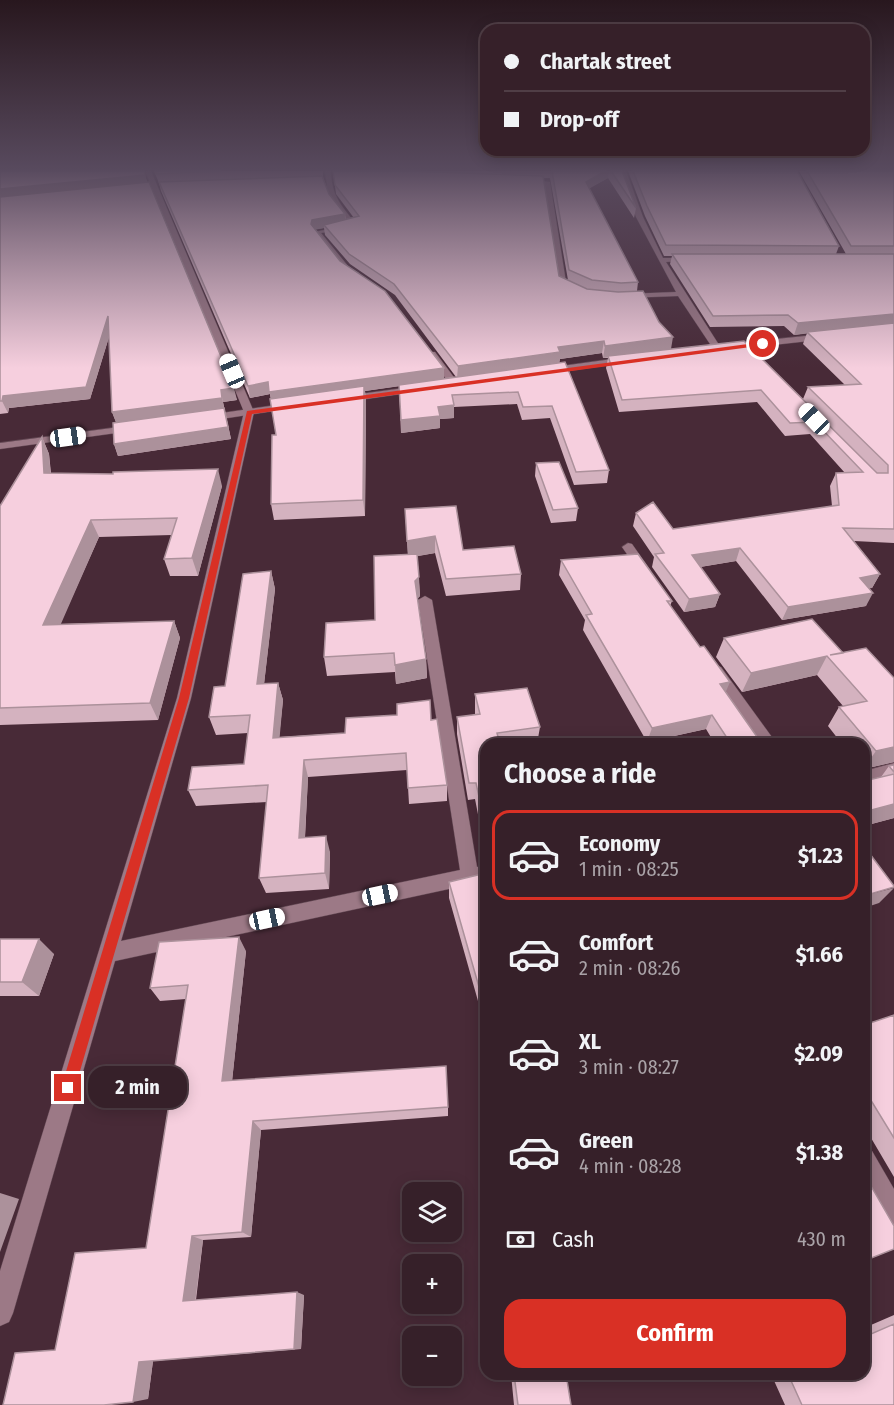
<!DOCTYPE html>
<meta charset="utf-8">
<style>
:root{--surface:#362029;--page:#3d2831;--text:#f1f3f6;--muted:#aaa3a8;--line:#503e46;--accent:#d93025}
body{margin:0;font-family:"Fira Sans Condensed",sans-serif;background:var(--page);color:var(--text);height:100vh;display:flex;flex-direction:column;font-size:22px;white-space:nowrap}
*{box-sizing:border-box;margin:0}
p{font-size:20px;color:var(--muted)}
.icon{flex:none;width:33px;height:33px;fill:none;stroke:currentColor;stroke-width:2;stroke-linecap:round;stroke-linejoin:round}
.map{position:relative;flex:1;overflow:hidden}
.panel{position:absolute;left:480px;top:738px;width:390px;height:642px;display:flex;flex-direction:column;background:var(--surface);border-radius:18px;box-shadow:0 3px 15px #0003,0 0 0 2px var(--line)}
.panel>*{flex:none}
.banner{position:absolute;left:480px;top:24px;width:390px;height:132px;border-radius:18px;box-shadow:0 3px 15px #0003,0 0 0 2px var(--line);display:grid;align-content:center;height:132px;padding:0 24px;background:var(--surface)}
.controls{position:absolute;left:402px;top:1182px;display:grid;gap:12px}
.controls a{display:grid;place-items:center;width:60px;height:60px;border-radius:12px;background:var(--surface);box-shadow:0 3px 15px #0003,0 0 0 2px var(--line);font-size:30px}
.end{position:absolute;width:27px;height:27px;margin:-14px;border:8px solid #d93025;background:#fff;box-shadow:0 0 0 3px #fff}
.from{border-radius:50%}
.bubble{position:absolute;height:42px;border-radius:18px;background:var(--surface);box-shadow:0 3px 15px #0003,0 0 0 2px var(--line);font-size:20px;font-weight:700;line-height:42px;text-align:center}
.car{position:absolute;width:18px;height:36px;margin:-18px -9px;border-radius:8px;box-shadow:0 0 4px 2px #0007;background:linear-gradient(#fff 24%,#345 0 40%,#fff 0 76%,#345 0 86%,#fff 0)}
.banner b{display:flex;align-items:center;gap:21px;height:57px;font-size:22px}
.banner b+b{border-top:2px solid var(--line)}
.banner i{width:15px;height:15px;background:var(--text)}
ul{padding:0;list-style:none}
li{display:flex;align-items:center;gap:18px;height:90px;margin:0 12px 9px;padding:0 12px;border:3px solid transparent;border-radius:18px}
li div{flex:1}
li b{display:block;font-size:22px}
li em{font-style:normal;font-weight:700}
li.on{border-color:var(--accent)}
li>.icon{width:54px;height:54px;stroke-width:1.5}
h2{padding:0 24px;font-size:27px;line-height:72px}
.pay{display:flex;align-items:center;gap:15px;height:66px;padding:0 24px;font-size:22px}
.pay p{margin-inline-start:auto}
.cta{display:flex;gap:12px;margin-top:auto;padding:12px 24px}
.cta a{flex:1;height:69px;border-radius:18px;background:var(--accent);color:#fff;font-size:24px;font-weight:700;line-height:69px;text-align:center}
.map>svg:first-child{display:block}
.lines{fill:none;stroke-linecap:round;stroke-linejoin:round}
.minor-casing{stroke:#634954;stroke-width:1}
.secondary-casing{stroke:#634954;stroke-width:1}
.minor{fill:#9c7986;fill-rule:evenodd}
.secondary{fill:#9c7986;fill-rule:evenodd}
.wall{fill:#d4b2bf;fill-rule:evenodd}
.shaded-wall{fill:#ac919b}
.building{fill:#f6cfde;stroke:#ac919b;stroke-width:1.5}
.route{fill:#d93025}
</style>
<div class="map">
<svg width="894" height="1405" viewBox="0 0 894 1405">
<rect width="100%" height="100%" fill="#482a37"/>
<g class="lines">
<defs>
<path id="minor" d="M145,171H151L254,412L191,698L121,941L460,870L418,600L425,596L432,600L477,867L486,865V881L115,961L13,1313L9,1322L0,1326V1271L177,698L244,412Z
M325,171H331C331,196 343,208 358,226L321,233L348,266L359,273V277C340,277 324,246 314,232L350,225L328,195Z
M620,171H626L643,217L663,258H690L694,260L666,262L721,348L720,350H714L678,296L625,298L621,296L625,294L676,292L636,217Z
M521,179L550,182L566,282L575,290V294H569L558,283L544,184L523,182Z
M429,352H435L459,384L457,386H451L428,354Z
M628,543L632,544L651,571L649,574H641L622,547Z
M716,666L721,667L777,744H760L709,671Z
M894,763V777L864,785V771Z
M864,1147L872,1151L894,1189V1225L885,1222L864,1182Z"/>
<path id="secondary" d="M824,334L828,337L827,339L728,350L724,347L728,344Z
M627,357L631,360L630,362L547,374L542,371L547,368Z
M419,386L424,389L422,391L345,402L340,399L345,396Z
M291,403L296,406L294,408L208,421L203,418L208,415Z
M134,425L139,428L138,430L0,449V443Z"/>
</defs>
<use href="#minor" class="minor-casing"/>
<use href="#secondary" class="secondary-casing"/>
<use href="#minor" class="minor"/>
<use href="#secondary" class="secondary"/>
</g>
<path class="wall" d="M0,171L145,175L147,182L237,400L223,402L231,439L118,456L114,444L116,422L112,412L109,337L90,399L9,408L8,413L0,414Z
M154,171H323V177L329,194L345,214L346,219L354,218L336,194L333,171H622L636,208L634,218L608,178L589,188L638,282L637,291L671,349L803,399L808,387L845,385L803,344L807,333L794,335L784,326L710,327L670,264L672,256H664L645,216L628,171H797L839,246L836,254H846L799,171H894V543L854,541L880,574L872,588H869L866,606L782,620L736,561L700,567L720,594L715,607L684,612L652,567L654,557L633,526L636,513L673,529L832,506L830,486L836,473H845L810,434L785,436L757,402L619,412L606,368L608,358H603L602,353L560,359L559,363L609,470L607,483L574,485L550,418L522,420L517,404L454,407V418L440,419V428L401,433L399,386L365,391L366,401L365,516L274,520L271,504L276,435L270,394L250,398L161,191L159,183ZM543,178H550L568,280L559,276ZM324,228L325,235L350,264L395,295L456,377L444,379V368L340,261L315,229Z
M42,437L49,454L51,473L222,486L198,576H170L164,559L172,535L99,537L60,624L174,621L180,638L158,720L0,725V506Z
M536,463L578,508L576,521L551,523L535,476Z
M405,509L463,550L521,574L520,590L446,596L435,553L417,556L420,596L417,599L426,659L427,678L396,684L395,672L327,676L324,657L375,620L408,554Z
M561,560L672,601L670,606L726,692L762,744H715L706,729L647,742L583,630L585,620L559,575Z
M271,571L275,589L264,684L278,683L283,700L279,737L345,733L431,720L447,785V801L409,804L407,770L308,777L305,838L330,852L329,889L266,893L259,878L267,802L196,806L188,790L244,764L248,733L216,735L209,717L225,686Z
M724,638L842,653L866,648L894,762L864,769V744H842L828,726L839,707L843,706L817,675L742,692L716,657Z
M475,694L540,727L537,744H486V844L484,845L475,799L468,800L457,734V717L475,715Z
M894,765V818L864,826V781L881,777L889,766Z
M486,873V998L478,1001L449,898V882Z
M0,939L54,954L39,996H0Z
M246,951L232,1081L448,1107V1116L261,1130L251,1237L203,1240L196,1300L304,1295L301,1349L153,1361L148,1399L55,1350L146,1248L186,999L160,1001L150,988Z
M894,1015V1177L864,1126V1025Z
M894,1315V1405H785L771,1374H864V1328Z
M511,1374H566L571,1405H514Z"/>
<path class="shaded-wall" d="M605,171H609L608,178L585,191L586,182Z
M145,175L148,184L0,199V189Z
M345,214L346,224L324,225V228L314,230L311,224L312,220Z
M894,314V324L794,335L798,323Z
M108,316L112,327L90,399L9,408L8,413L2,401L3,396Z
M673,337L671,349L603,358L605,346Z
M604,341L602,353L560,359L559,364L457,378L458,366L558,347Z
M444,368V380L365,391L366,401L365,516L363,500L272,404L270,394L250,398L248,386L268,382Z
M234,388L237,400L223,402L221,390Z
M222,398L231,439L118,456L114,444L117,425L112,412Z
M454,405V418L440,419V428L401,433V420L438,407Z
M42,437L49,454L52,490L44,473Z
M218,469L222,486L198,576L192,558Z
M91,520L99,537L53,642L43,625Z
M435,536V553L408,558L407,541Z
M740,548L736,561L688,569L692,555Z
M271,571L275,589L262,702L257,684Z
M880,574L872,588L853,591L860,578Z
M419,577L420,596L416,600L415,581Z
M873,593L866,606L782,620L788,607Z
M720,594L715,607L684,612L689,599Z
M174,621L180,638L158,720L150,703Z
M827,656L817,675L742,692L751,673Z
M426,659L427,678L396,684L395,665Z
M730,682L724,696L720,684Z
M278,683L283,700L278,755L273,738Z
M712,715L706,729L647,742L652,728Z
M894,747V762L864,769V768L876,751Z
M304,760L308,777L304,854L299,838Z
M894,804V818L864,826V812Z
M486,829V844L484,845Z
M326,836L330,852L329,889L325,873Z
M894,888L879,903L864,908V899L867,895Z
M239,937L246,951L231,1091L222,1081Z
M39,939L54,954L39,996L22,982Z
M486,985V998L478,1001L479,987Z
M253,1121L261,1130L251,1237L242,1232Z
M0,1193L19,1199L0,1252Z
M192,1236L203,1240L195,1303L183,1301Z
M297,1292L304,1295L301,1349H294Z
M153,1361L148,1399L133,1402L139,1362Z"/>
<path class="building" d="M0,171H144L145,175L0,189Z
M155,171H221L156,174Z
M333,171H410L543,176L559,276L587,289L618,292L643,291L659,322L673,337L605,346L604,341L558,347L560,352L458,366L394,284L349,254L324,225L359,216L335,185Z
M552,171H605L586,182L638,282L621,283L592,280L569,270Z
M611,171H622L636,208Z
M633,171H797L839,246L666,245L647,206Z
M807,171H894V246H851Z
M322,176L329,194L345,214L312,220L311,224L340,261L385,291L444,368L269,392L268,382L248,386L159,182Z
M149,182L234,388L221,390L222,398L112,412L108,316L86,387L3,396L2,401H0V197Z
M672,254H894V314L798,323L788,315L713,316Z
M894,323V529L843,528L880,574L860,578L873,593L788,607L740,548L692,555L720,594L689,599L655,554L664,553L636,513L653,502L673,529L839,505L836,473L863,472L815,422L790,423L761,390L622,400L608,356L744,341L877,473H888V465L808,387L861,384L807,332Z
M565,362L609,470L576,472L552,406L523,407L518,392L452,395L454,405L438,407L440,416L401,420L399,385Z
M364,386L363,500L271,504L272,435H276L270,399Z
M224,408L228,427L114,444L113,423Z
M42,437L44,473L113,474V472L218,469L192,558L164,559L177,518L91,520L43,625L174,621L150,703L0,708V506Z
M559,462L578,508L553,510L536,463Z
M456,506L463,550L514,546L521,574L446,579L435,536L407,541L405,509Z
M417,554L419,577L415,581L426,659L395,665L394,653L324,657L326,623L375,620L374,556Z
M638,554L672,601H667L700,647L704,646L730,682L720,684L762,744H731L712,715L652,728L586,615L592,614L561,560Z
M271,571L257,684L278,683L273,738L345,733L346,718L397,715V704L430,700L431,720L437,719L447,785L408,788L406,753L304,760L299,838L326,836L325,873L259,878L268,785L188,790L192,767L244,764L250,715L209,717L214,687L225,686L243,574Z
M812,619L843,653L830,655L866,648L894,678V747L876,751L839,707L867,701L827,656L751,673L724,638Z
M527,688L540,727L497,733L500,744H486V829L476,783H469L457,717L480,714L475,694Z
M894,765V772L889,766Z
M894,774V804L864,812V781Z
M864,846L894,886V887L867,895L864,891Z
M486,873V985L479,987L449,882Z
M239,937L222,1081L446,1066L448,1107L253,1121L242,1232L192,1236L183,1301L297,1292L294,1349L139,1362L133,1402L104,1405H3L15,1353L55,1350L75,1253L146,1248L188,985L150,988L159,942Z
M0,939H39L22,982H0Z
M894,1015V1138L864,1089V1025Z
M864,1174L894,1226V1249L864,1261Z
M894,1324V1405H802L788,1374H864V1337Z
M514,1374H566L571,1405H518Z"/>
<linearGradient id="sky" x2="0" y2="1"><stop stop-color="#28171e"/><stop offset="0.46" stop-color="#584a5e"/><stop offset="1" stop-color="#584a5e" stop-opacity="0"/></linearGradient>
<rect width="894" height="368" fill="url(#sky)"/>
<path class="route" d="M763,342L765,345L252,414L189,698L75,1088L68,1095L63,1093L61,1088L179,698L247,411Z"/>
</svg>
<div class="controls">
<a><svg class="icon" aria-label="layers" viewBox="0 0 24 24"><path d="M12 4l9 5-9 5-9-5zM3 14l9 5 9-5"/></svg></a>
<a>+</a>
<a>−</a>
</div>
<i class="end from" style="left:763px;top:344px"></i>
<i class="end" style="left:68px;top:1088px"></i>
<div class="bubble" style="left:88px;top:1066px;width:99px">2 min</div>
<i class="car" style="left:232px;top:371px;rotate:337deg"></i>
<i class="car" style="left:814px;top:419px;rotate:316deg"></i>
<i class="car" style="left:68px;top:437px;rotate:82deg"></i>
<i class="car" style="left:380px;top:895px;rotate:78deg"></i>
<i class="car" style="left:267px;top:919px;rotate:78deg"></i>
<div class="banner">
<b><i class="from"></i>Chartak street</b>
<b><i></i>Drop-off</b>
</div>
<section class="panel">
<h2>Choose a ride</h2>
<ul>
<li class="on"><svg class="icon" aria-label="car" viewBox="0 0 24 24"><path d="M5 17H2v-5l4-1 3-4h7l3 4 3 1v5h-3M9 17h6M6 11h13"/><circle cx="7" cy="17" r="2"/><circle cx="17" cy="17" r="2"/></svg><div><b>Economy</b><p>1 min · 08:25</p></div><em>$1.23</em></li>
<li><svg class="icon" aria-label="car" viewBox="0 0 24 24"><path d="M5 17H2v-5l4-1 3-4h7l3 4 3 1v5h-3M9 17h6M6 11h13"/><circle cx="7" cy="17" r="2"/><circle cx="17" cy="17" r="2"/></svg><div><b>Comfort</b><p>2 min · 08:26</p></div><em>$1.66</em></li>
<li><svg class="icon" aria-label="car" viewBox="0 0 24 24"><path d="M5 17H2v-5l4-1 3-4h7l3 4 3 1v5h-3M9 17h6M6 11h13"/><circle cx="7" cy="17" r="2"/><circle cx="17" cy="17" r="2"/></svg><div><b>XL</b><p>3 min · 08:27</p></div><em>$2.09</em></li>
<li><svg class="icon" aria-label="car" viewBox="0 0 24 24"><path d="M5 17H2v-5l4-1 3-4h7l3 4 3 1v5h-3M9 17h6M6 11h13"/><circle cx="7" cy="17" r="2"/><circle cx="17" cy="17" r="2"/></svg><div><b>Green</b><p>4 min · 08:28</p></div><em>$1.38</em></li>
</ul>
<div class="pay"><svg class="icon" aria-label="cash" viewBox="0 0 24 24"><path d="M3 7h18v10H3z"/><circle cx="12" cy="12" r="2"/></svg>Cash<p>430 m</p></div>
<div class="cta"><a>Confirm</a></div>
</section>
</div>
